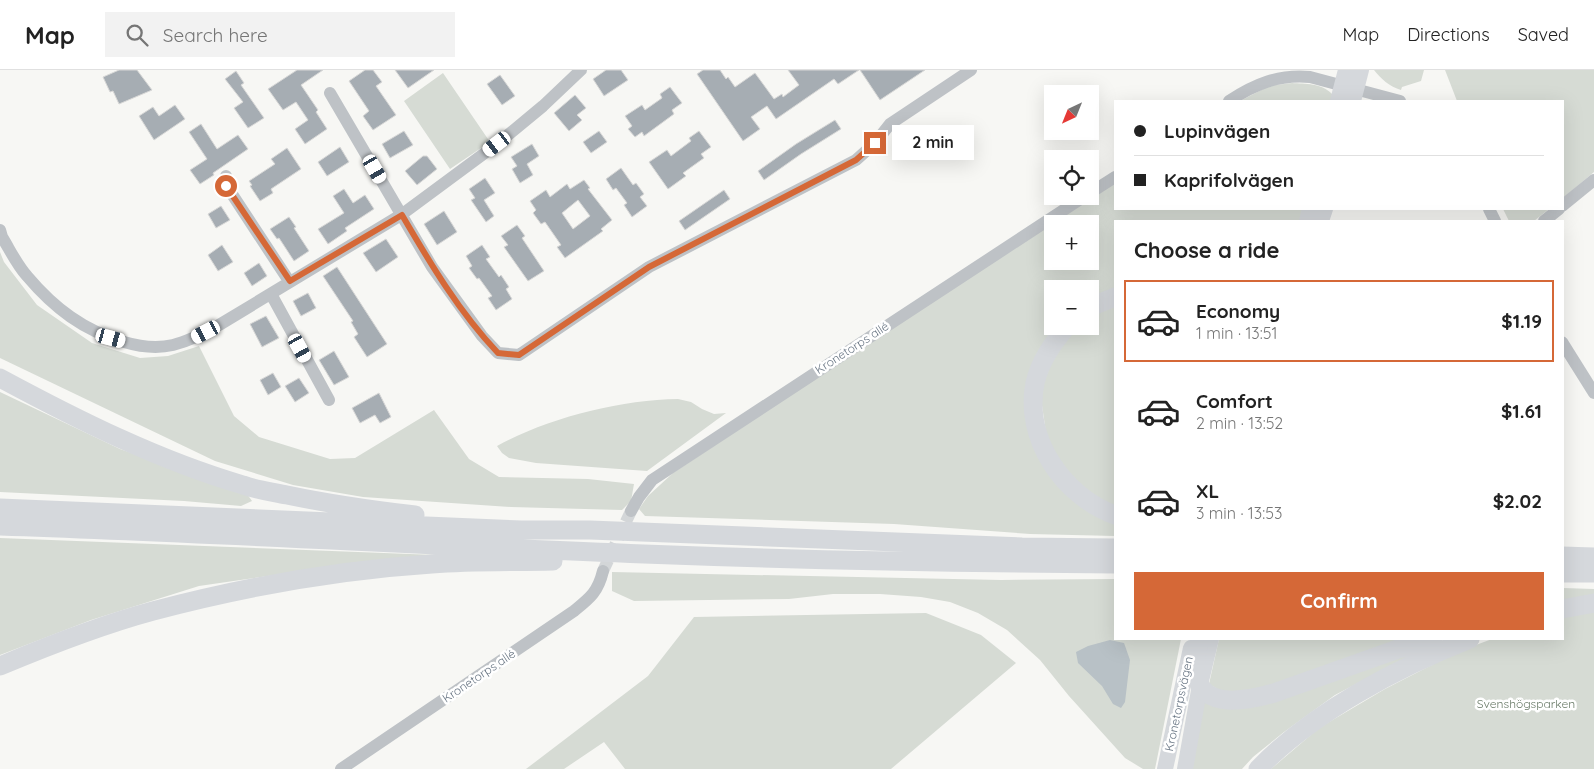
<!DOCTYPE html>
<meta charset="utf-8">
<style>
:root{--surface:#fff;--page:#f2f2f2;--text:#222;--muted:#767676;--line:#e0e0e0;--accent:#d56837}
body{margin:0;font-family:Quicksand,sans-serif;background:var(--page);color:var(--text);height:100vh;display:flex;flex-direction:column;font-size:19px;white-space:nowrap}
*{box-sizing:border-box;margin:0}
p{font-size:16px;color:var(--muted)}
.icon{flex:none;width:28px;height:28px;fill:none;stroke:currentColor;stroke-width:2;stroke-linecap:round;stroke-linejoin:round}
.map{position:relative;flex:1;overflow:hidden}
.drawer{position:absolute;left:1114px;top:150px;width:450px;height:420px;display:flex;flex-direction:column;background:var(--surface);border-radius:0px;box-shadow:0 5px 20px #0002}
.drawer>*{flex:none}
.banner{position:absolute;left:1114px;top:30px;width:450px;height:110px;border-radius:0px;box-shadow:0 5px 20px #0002;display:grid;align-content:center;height:110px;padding:0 20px;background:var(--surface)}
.needle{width:32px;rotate:223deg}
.buttons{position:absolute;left:1044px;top:15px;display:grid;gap:10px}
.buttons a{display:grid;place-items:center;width:55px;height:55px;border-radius:0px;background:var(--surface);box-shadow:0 5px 20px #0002;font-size:25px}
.end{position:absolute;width:22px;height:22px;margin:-11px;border:6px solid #d56837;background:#fff;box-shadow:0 0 0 2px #fff}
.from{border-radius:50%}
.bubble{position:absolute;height:35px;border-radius:0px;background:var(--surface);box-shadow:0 5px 20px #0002;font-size:16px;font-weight:700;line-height:35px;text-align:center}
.car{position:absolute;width:15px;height:30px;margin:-15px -8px;border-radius:6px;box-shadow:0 0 4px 1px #0007;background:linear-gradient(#fff 24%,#345 0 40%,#fff 0 76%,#345 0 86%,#fff 0)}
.banner b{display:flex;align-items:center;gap:18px;height:48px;font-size:19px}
.banner b+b{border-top:1px solid var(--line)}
.banner i{width:12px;height:12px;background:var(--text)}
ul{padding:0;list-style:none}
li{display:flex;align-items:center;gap:15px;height:82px;margin:0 10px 8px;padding:0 10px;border:2px solid transparent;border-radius:0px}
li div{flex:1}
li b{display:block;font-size:19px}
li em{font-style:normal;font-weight:700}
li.current{border-color:var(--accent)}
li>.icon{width:45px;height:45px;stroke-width:1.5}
h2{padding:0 20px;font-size:22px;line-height:60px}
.action{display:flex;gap:10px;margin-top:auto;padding:10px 20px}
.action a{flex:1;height:58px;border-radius:0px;background:var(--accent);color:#fff;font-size:20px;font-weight:700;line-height:58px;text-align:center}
header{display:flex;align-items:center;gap:30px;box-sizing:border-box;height:70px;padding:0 25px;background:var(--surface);border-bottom:1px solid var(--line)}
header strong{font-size:24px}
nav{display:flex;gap:28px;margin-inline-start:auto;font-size:18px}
.search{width:350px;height:45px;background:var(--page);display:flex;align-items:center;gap:12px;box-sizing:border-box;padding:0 18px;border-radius:0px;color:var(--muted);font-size:19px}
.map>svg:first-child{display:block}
.green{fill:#d6dbd4;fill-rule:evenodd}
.water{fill:#b8c1c6}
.building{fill:#a6adb3;stroke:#d8d8d7;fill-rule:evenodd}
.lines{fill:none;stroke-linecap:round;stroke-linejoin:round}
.minor-tunnel{stroke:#d3d6d8;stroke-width:12;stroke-dasharray:12 6;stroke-linecap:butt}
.minor{stroke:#bec2c6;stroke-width:12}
.major{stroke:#d5d8dc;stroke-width:16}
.highway{stroke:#d5d8dc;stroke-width:19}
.route{stroke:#d56837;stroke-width:6}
.labels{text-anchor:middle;stroke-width:5;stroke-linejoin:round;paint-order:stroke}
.street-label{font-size:12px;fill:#687583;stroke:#fff}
.park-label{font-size:12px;fill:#697a67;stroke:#fff}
</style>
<header>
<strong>Map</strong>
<div class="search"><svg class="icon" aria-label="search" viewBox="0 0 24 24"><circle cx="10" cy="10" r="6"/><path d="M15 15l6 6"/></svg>Search here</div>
<nav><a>Map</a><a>Directions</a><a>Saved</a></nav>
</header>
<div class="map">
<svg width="1594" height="699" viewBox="0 0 1594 699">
<rect width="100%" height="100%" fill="#f7f7f4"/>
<path class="green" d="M1374,0H1424L1421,11L1402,17L1401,20C1390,17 1380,8 1374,0Z
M1445,0H1594V102L1563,128L1562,31H1457Z
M443,3L490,72L450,99L404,31Z
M1292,13C1305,14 1322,13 1332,24V31H1240L1269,16Z
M1115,113V139H1304L1301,151H1115V220L1090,230V219H1052V256H1057L1051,263L1032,370L1115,452V466L1030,464L894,454L645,446L639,439L648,426L673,403L973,204ZM1052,154H1090V191H1052Z
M1503,139H1549L1534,151H1509Z
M0,182L4,192L37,235L92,273L140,288L168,286L199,276L234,346L259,367L330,389L355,388L434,340L469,389L499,407L588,409L634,414L631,431L622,440L511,437L363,427L293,415L215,391L0,288Z
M1115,233V439L1085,422L1048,376L1040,322L1058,276L1075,256H1090V246Z
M0,322L120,379L247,424L252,431L241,436L184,431L0,422Z
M678,329L691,332L702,339L714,344L726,343L647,401L536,393L509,388L502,383L497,376C548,348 619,330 678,329Z
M0,468L436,485L330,497L199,516L91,550L0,585Z
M612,502L1001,510L1115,509V569H1181L1155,699H1143L1125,688L1069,626L1040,590L1007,560L978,543L950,532L921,527L880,524H833L789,529L634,531L612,521Z
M1563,518L1594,519V526L1563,532Z
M1594,539V699H1271L1319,658L1385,619L1457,582L1492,569H1562L1563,546Z
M926,543L981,565L1016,593L891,699H625L604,672L564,699H526L648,606L694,547Z
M1219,569H1413L1258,623H1224L1209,614Z
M1419,581L1335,625L1284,662L1253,687L1242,699H1191L1204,631Z"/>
<path class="water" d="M1110,570L1124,573L1130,590L1125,632L1121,638L1113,634L1102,616L1078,593L1076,582L1088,576Z"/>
<path class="building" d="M119,0H137L152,20L119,34L113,21L110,22L103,7Z
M297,0H323L301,15L318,40L316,42L327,59L305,74L295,59L308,50L296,32L283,40L268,19Z
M365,0H373L382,12L376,16L396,45L373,60L363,46L369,41L349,11Z
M395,0H434L408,18Z
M606,0H621L628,10L604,26L593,9Z
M703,0H720L726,9L728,7L735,17L755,3L774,29L782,24L783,27L799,15L788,0H859L838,14L834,9L776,49L767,36L751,47L760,59L743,71L697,4Z
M860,0H925L880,30Z
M236,1L244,13L241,15L264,48L248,58L234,38L243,32L225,9Z
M500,5L515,26L502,35L487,14Z
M670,17L682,33L672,40L674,44L644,66L642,62L635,67L628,59L632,56L625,46L642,35L645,40L662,28L660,24Z
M575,25L586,38L577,45L582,50L569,61L554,43Z
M175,35L185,49L154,70L139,46L153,37L159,46Z
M835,50L841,59L801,84L764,110L758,101L796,74Z
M201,54L217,79L238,65L248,79L213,103L214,105L200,114L190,100L207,89L189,62Z
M404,61L413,75L390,88L382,74Z
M599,61L607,72L591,83L583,72Z
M699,61L711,77L701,84L704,88L683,103L686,106L668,119L649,92L667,80L671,86L691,71L689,68Z
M532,74L539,86L527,94L533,105L520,113L512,99L517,96L511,87Z
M340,77L349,92L327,106L318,92Z
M287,78L301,99L271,119L273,123L260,131L250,116L252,115L249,111L275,94L271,89Z
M423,86H427L437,99L417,115L405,101Z
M621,98L633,115L636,113L644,124L640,127L647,136L632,147L624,135L627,133L616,118L613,120L606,109Z
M485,108L495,123L484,130L494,146L486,152L471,130L475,128L469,119Z
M584,110L590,118L588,119L612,150L601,159L603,161L565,188L557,177L561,175L545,152L541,154L533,143L536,140L530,131L546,120L550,127L567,114L570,119ZM578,130L590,146L573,159L562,143Z
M344,119L353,133L365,125L374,139L345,158L347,161L328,174L318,159L344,143L333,126Z
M724,120L730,129L685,160L679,151Z
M221,136L230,150L216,158L208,144Z
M444,141L457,162L437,175L424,154Z
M289,147L296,157L294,158L309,181L294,191L279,168L277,169L270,159Z
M517,155L525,166L522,168L544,201L528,211L504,177L508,175L501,166Z
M386,169L398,187L376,202L363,183Z
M222,175L233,192L218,201L208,185Z
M482,175L490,187L486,189L499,207L501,205L509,217L506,219L512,229L496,240L488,228L492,226L479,208L477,209L469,198L472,196L466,186Z
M259,193L267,206L252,216L244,203Z
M337,197L387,274L367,287L354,267L358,264L351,252L353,251L323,206Z
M308,223L316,238L301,246L293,231Z
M266,246L279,268L262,277L250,254Z
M334,281L349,307L334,315L319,290Z
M273,303L281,317L268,325L260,310Z
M299,308L309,323L295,332L285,316Z
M379,323L391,347L380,353L375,345L360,353L352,338Z"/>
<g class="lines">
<path class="minor-tunnel" d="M603,501L631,441"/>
<path class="minor" d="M330,23L432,197L482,266L498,283L519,285L649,197L856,90L875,73L890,54L971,0
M1229,31C1255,14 1279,4 1310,7L1400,31
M226,106V115L289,211
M1090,123L1115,107
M1562,136L1594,110
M1489,139L1495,151
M1544,151L1559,139
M0,160L2,167C10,180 17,195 27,206C54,238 84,261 124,272C141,277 156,279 173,275C190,271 204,263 219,255L401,145L497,74L543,36L581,0
M271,224L329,330
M1562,272L1594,323
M631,441L639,427L652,410L1085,126
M341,699L574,541C590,528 598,522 603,501"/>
<path class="major" d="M1338,31L1346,0
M1353,31L1361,0
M1307,151L1310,139
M1321,151L1325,139
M1165,699L1191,578
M1185,699L1200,615L1211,569"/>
<path class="highway" d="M1090,237L1115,227
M1067,256C1053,273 1040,291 1035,313C1024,369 1063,426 1115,445
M0,308C78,350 158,390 243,415C257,420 273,422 287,425C330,434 372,440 415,445
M0,438L521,460H590L1022,477L1115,478
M0,456C215,463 429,476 644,484C801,490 958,493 1115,494
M1562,486L1594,487
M1562,503H1594
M1562,539L1594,533
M1200,569C1197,580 1194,592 1196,604C1202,641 1249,630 1274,623L1398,579L1433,569
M0,596C50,575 101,555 153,541C244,517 338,500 432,494C473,491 513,492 553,491
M1258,699C1313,642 1397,598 1470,569"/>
</g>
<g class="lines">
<path class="route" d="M226,116L290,211L402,145C430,193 459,242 498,283L519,285L649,197L856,90L875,73"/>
</g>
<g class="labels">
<g class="street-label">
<text transform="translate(852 278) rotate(-33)" y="4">Kronetorps allé</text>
<text transform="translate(479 606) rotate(-34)" y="4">Kronetorps allé</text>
<text transform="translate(1179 634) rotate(-78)" y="4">Kronetorpsvägen</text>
</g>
<g class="park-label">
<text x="1526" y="638">Svenshögsparken</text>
</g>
</g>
</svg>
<div class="buttons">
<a><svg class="needle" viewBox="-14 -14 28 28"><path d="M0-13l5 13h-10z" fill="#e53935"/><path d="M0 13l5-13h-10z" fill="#767676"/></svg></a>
<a><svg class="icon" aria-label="locate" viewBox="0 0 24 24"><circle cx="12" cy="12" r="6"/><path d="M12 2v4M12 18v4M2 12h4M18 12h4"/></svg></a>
<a>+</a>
<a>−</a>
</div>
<i class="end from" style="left:226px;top:116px"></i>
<i class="end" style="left:875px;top:73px"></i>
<div class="bubble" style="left:892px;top:55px;width:82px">2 min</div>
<i class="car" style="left:497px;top:74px;rotate:233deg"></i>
<i class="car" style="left:375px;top:99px;rotate:150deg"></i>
<i class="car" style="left:206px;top:262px;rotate:243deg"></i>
<i class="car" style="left:111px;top:268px;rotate:105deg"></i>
<i class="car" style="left:300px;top:278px;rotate:151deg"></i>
<div class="banner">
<b><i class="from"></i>Lupinvägen</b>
<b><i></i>Kaprifolvägen</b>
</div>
<section class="drawer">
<h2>Choose a ride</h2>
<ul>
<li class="current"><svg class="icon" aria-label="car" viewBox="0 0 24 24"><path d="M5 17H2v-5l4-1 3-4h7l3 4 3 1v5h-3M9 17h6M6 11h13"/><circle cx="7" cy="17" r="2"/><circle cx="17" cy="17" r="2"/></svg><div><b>Economy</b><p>1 min · 13:51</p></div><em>$1.19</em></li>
<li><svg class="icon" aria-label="car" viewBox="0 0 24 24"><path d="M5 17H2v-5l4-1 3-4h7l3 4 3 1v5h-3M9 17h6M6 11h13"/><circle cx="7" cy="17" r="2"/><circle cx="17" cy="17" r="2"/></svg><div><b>Comfort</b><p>2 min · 13:52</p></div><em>$1.61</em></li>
<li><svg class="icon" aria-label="car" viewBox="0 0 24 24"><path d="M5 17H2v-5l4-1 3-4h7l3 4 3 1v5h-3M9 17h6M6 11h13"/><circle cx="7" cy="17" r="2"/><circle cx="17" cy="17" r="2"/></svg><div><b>XL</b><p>3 min · 13:53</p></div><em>$2.02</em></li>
</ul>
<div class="action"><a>Confirm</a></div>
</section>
</div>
